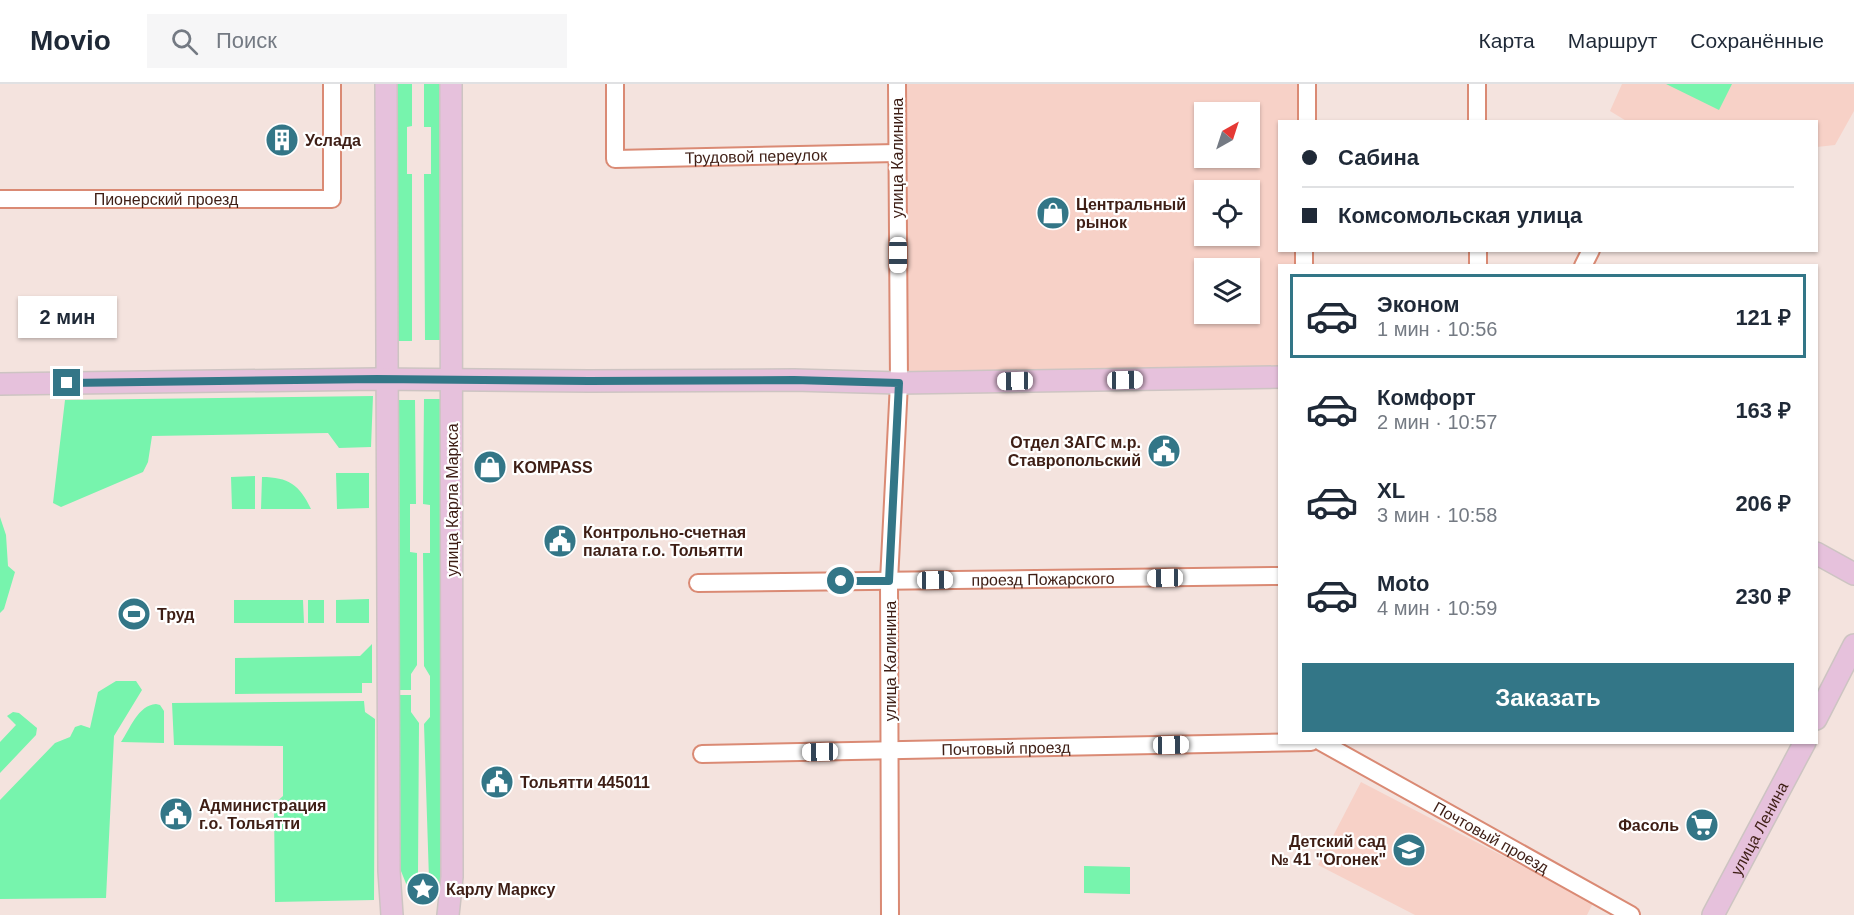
<!DOCTYPE html>
<html lang="ru">
<meta charset="utf-8">
<style>
:root{--surface:#fff;--page:#f6f6f7;--text:#1f2937;--muted:#747a83;--line:#e0e1e3;--accent:#337687}
body{margin:0;font-family:Arial,sans-serif;background:var(--page);color:var(--text);height:100vh;display:flex;flex-direction:column;font-size:22px;white-space:nowrap}
*{box-sizing:border-box;margin:0}
p{font-size:20px;color:var(--muted)}
.icon{flex:none;width:33px;height:33px;fill:none;stroke:currentColor;stroke-width:2;stroke-linecap:round;stroke-linejoin:round}
.map{position:relative;flex:1;overflow:hidden}
.side{position:absolute;left:1278px;top:180px;width:540px;height:480px;display:flex;flex-direction:column;background:var(--surface);border-radius:0px;box-shadow:0 2px 4px #0004}
.side>*{flex:none}
.top-card{position:absolute;left:1278px;top:36px;width:540px;height:132px;border-radius:0px;box-shadow:0 2px 4px #0004;display:grid;align-content:center;height:132px;padding:0 24px;background:var(--surface)}
.needle{width:39px;rotate:39deg}
.tools{position:absolute;left:1194px;top:18px;display:grid;gap:12px}
.tools a{display:grid;place-items:center;width:66px;height:66px;border-radius:0px;background:var(--surface);box-shadow:0 2px 4px #0004;font-size:30px}
.end{position:absolute;width:27px;height:27px;margin:-14px;border:8px solid #337687;background:#fff;box-shadow:0 0 0 3px #fff}
.from{border-radius:50%}
.bubble{position:absolute;height:42px;border-radius:0px;background:var(--surface);box-shadow:0 2px 4px #0004;font-size:20px;font-weight:600;line-height:42px;text-align:center}
.car{position:absolute;width:18px;height:36px;margin:-18px -9px;border-radius:8px;box-shadow:0 0 4px 2px #0007;background:linear-gradient(#fff 24%,#345 0 40%,#fff 0 76%,#345 0 86%,#fff 0)}
.top-card b{display:flex;align-items:center;gap:21px;height:57px;font-size:22px}
.top-card b+b{border-top:2px solid var(--line)}
.top-card i{width:15px;height:15px;background:var(--text)}
ul{padding:10px 0 0;list-style:none}
li{display:flex;align-items:center;gap:18px;height:84px;margin:0 12px 9px;padding:0 12px;border:3px solid transparent;border-radius:0px}
li div{flex:1}
li b{display:block;font-size:22px}
li em{font-style:normal;font-weight:600}
li.active{border-color:var(--accent)}
li>.icon{width:54px;height:54px;stroke-width:1.5}
.action{display:flex;gap:12px;margin-top:auto;padding:12px 24px}
.action a{flex:1;height:69px;border-radius:0px;background:var(--accent);color:#fff;font-size:24px;font-weight:600;line-height:69px;text-align:center}
header{display:flex;align-items:center;gap:36px;box-sizing:border-box;height:84px;padding:0 30px;background:var(--surface);border-bottom:2px solid var(--line)}
header strong{font-size:28px}
nav{display:flex;gap:33px;margin-inline-start:auto;font-size:21px}
.search{width:420px;height:54px;background:var(--page);display:flex;align-items:center;gap:15px;box-sizing:border-box;padding:0 21px;border-radius:0px;color:var(--muted);font-size:22px}
.map>svg:first-child{display:block}
.built{fill:#f7d1c7;fill-rule:evenodd}
.green{fill:#77f4ad}
.lines{fill:none;stroke-linecap:round;stroke-linejoin:round}
.minor-casing{stroke:#da8a74;stroke-width:20}
.major-casing{stroke:#cdc4c2;stroke-width:24}
.minor{stroke:#fff;stroke-width:16}
.major{stroke:#e6c1dc;stroke-width:21}
.route{stroke:#337687;stroke-width:8}
.labels{text-anchor:middle;stroke-width:4.5;stroke-linejoin:round;paint-order:stroke}
.poi-label{font-size:16px;font-weight:bold;fill:#3e1e15;stroke:#fff;text-anchor:start}
.street-label{font-size:16px;fill:#3e1e15;stroke:#fff}
</style>
<header>
<strong>Movio</strong>
<div class="search"><svg class="icon" aria-label="search" viewBox="0 0 24 24"><circle cx="10" cy="10" r="6"/><path d="M15 15l6 6"/></svg>Поиск</div>
<nav><a>Карта</a><a>Маршрут</a><a>Сохранённые</a></nav>
</header>
<div class="map">
<svg width="1854" height="831" viewBox="0 0 1854 831">
<rect width="100%" height="100%" fill="#f4e3de"/>
<path class="built" d="M901,0H1302V37L1280,38V166L1301,167V181L1280,182L1279,289L903,294ZM1204,28H1250V74H1204ZM1204,106H1250V152H1204ZM1204,184H1250V230H1204Z
M1622,0H1854V27L1835,61L1817,63L1816,38H1628L1610,27Z
M1361,698L1593,819L1587,831H1415L1318,781Z"/>
<path class="green" d="M394,0H412V42L407,43V90H412V257H395Z
M424,0H442L443,256H425L424,90H431V43H424Z
M1666,0H1732L1719,26Z
M373,312L371,363L339,364L328,349L152,352L148,378L143,388L61,423L53,419L65,316Z
M424,315H440L441,807L429,795L424,640L430,633V592L424,582L423,469H430V421L423,420Z
M399,316H415L416,420H410V468L417,469V581L411,590V606H400Z
M336,389H369V424L337,425Z
M255,392V425H232L231,393Z
M262,393C288,393 300,401 311,425H261Z
M0,433L6,451L8,482L15,488L4,525L0,529Z
M369,515V539H336V516Z
M234,516H303L304,539H234Z
M308,516H324V539H308Z
M372,560V599H362V609L235,610V574L360,572Z
M116,597H136L142,606L114,652L106,814L0,815V716L55,659L70,653L75,643L81,641L90,644L98,608Z
M399,611H411V628L419,639L418,790L407,802L399,782Z
M364,617L365,628L375,635L374,816L275,818L274,720L283,712V662L174,661L172,619Z
M156,620L160,621L164,627V659L121,658C130,645 138,621 156,620Z
M13,628L19,629L37,644L36,651L0,689V658L16,641L7,632Z
M1084,782L1130,783V810L1084,809Z"/>
<g class="lines">
<defs>
<g id="minor">
<path id="s1" d="M615,0V75L897,69"/>
<path d="M1477,0V38"/>
<path d="M1307,38V0"/>
<path id="s2" d="M0,115H332V0"/>
<path d="M1478,166V182"/>
<path d="M1304,182V166"/>
<path d="M1583,182L1591,166"/>
<path id="s3" d="M698,499L1280,492"/>
<path id="s4" d="M1321,658L1631,831"/>
<path id="s5" d="M702,670L1311,658"/>
<path d="M890,831L889,497L899,299L897,0"/>
</g>
<g id="major">
<path d="M386,0L389,787L392,831"/>
<path d="M0,300L377,295L589,297L794,296L899,299L1280,293"/>
<path d="M1816,469L1854,490"/>
<path d="M1816,635L1854,561"/>
<path d="M448,831L452,793L451,0"/>
<path id="s6" d="M1713,831L1805,658"/>
</g>
</defs>
<use href="#minor" class="minor-casing"/>
<use href="#major" class="major-casing"/>
<use href="#minor" class="minor"/>
<use href="#major" class="major"/>
</g>
<g class="lines">
<path class="route" d="M67,299L377,295L589,297L794,296L899,299L889,497H841"/>
</g>
<defs>
<symbol id="building-disc" viewBox="-11 -11 22 22"><circle r="9.5" fill="#337687" stroke="#fff"/><path d="M-4-6H4V6H1V3H-1V6H-4ZM-2.5-4.3h1.7v1.8h-1.7ZM.8-4.3h1.7v1.8H.8ZM-2.5-1h1.7V.8h-1.7ZM.8-1h1.7V.8H.8Z" fill="#fff"/></symbol>
<symbol id="shop-disc" viewBox="-11 -11 22 22"><circle r="9.5" fill="#337687" stroke="#fff"/><path d="M-5-2.5h2.3a2.7 3.5 0 0 1 5.4 0H5L5.5 6h-11ZM-1.5-2.5h3a1.5 2.3 0 0 0-3 0Z" fill="#fff"/></symbol>
<symbol id="civic-disc" viewBox="-11 -11 22 22"><circle r="9.5" fill="#337687" stroke="#fff"/><path d="M-.6-6.5H3V-4.5H.6V-3L4-1V1h2V6H-6V1h2V-1L-.6-3ZM-1.2 2.5V6h2.4V2.5Z" fill="#fff"/></symbol>
<symbol id="stadium-disc" viewBox="-11 -11 22 22"><circle r="9.5" fill="#337687" stroke="#fff"/><path d="M0-5a6.5 5 0 1 0 0 10a6.5 5 0 1 0 0-10ZM-3.5-1.8h7v3.6h-7Z" fill="#fff"/></symbol>
<symbol id="supermarket-disc" viewBox="-11 -11 22 22"><circle r="9.5" fill="#337687" stroke="#fff"/><path d="M-6-5.5h2.5l.6 2H6L4.5 2H-2.5L-4.4-4H-6ZM-1.5 3.2a1.3 1.3 0 1 0 .1 0ZM3 3.2a1.3 1.3 0 1 0 .1 0Z" fill="#fff"/></symbol>
<symbol id="school-disc" viewBox="-11 -11 22 22"><circle r="9.5" fill="#337687" stroke="#fff"/><path d="M0-5L7-2L0 1L-7-2ZM-4 1L0 2.5L4 1V4Q0 6-4 4Z" fill="#fff"/></symbol>
<symbol id="sight-disc" viewBox="-11 -11 22 22"><circle r="9.5" fill="#337687" stroke="#fff"/><path d="M0-6L1.8-2.2L6-1.7L2.9 1.2L3.7 5.4L0 3.3L-3.7 5.4L-2.9 1.2L-6-1.7L-1.8-2.2Z" fill="#fff"/></symbol>
</defs>
<g fill-rule="evenodd">
<use href="#building-disc" x="263" y="37" width="38" height="38"/>
<use href="#shop-disc" x="1034" y="110" width="38" height="38"/>
<use href="#civic-disc" x="1145" y="348" width="38" height="38"/>
<use href="#shop-disc" x="471" y="364" width="38" height="38"/>
<use href="#civic-disc" x="541" y="438" width="38" height="38"/>
<use href="#stadium-disc" x="115" y="511" width="38" height="38"/>
<use href="#civic-disc" x="478" y="679" width="38" height="38"/>
<use href="#civic-disc" x="157" y="711" width="38" height="38"/>
<use href="#supermarket-disc" x="1683" y="722" width="38" height="38"/>
<use href="#school-disc" x="1390" y="747" width="38" height="38"/>
<use href="#sight-disc" x="404" y="786" width="38" height="38"/>
</g>
<g class="labels">
<g class="poi-label">
<text x="305" y="62">Услада</text>
<text x="1076" y="126">Центральный<tspan x="1076" dy="18">рынок</tspan></text>
<text x="1141" y="364" text-anchor="end">Отдел ЗАГС м.р.<tspan x="1141" dy="18">Ставропольский</tspan></text>
<text x="513" y="389">KOMPASS</text>
<text x="583" y="454">Контрольно-счетная<tspan x="583" dy="18">палата г.о. Тольятти</tspan></text>
<text x="157" y="536">Труд</text>
<text x="520" y="704">Тольятти 445011</text>
<text x="199" y="727">Администрация<tspan x="199" dy="18">г.о. Тольятти</tspan></text>
<text x="1679" y="747" text-anchor="end">Фасоль</text>
<text x="1386" y="763" text-anchor="end">Детский сад<tspan x="1386" dy="18">№ 41 "Огонек"</tspan></text>
<text x="446" y="811">Карлу Марксу</text>
</g>
<g class="street-label">
<text dy="6" stroke="none"><textPath href="#s1" startOffset="216">Трудовой переулок</textPath></text>
<text transform="translate(897 74) rotate(-90)" y="6">улица Калинина</text>
<text dy="6" stroke="none"><textPath href="#s2" startOffset="166">Пионерский проезд</textPath></text>
<text transform="translate(452 416) rotate(-90)" y="6">улица Карла Маркса</text>
<text dy="6" stroke="none"><textPath href="#s3" startOffset="345">проезд Пожарского</textPath></text>
<text transform="translate(890 577) rotate(-90)" y="6">улица Калинина</text>
<text dy="6" stroke="none"><textPath href="#s5" startOffset="304">Почтовый проезд</textPath></text>
<text dy="6" stroke="none"><textPath href="#s6" startOffset="98">улица Ленина</textPath></text>
<text dy="6" stroke="none"><textPath href="#s4" startOffset="195">Почтовый проезд</textPath></text>
</g>
</g>
</svg>
<div class="tools">
<a><svg class="needle" viewBox="-14 -14 28 28"><path d="M0-13l5 13h-10z" fill="#e53935"/><path d="M0 13l5-13h-10z" fill="#747a83"/></svg></a>
<a><svg class="icon" aria-label="locate" viewBox="0 0 24 24"><circle cx="12" cy="12" r="6"/><path d="M12 2v4M12 18v4M2 12h4M18 12h4"/></svg></a>
<a><svg class="icon" aria-label="layers" viewBox="0 0 24 24"><path d="M12 4l9 5-9 5-9-5zM3 14l9 5 9-5"/></svg></a>
</div>
<i class="end from" style="left:841px;top:497px"></i>
<i class="end" style="left:67px;top:299px"></i>
<div class="bubble" style="left:18px;top:212px;width:99px">2 мин</div>
<i class="car" style="left:898px;top:171px;rotate:180deg"></i>
<i class="car" style="left:1125px;top:296px;rotate:89deg"></i>
<i class="car" style="left:1015px;top:297px;rotate:269deg"></i>
<i class="car" style="left:1165px;top:494px;rotate:269deg"></i>
<i class="car" style="left:935px;top:496px;rotate:89deg"></i>
<i class="car" style="left:1171px;top:661px;rotate:89deg"></i>
<i class="car" style="left:820px;top:668px;rotate:269deg"></i>
<div class="top-card">
<b><i class="from"></i>Сабина</b>
<b><i></i>Комсомольская улица</b>
</div>
<section class="side">
<ul>
<li class="active"><svg class="icon" aria-label="car" viewBox="0 0 24 24"><path d="M5 17H2v-5l4-1 3-4h7l3 4 3 1v5h-3M9 17h6M6 11h13"/><circle cx="7" cy="17" r="2"/><circle cx="17" cy="17" r="2"/></svg><div><b>Эконом</b><p>1 мин · 10:56</p></div><em>121 ₽</em></li>
<li><svg class="icon" aria-label="car" viewBox="0 0 24 24"><path d="M5 17H2v-5l4-1 3-4h7l3 4 3 1v5h-3M9 17h6M6 11h13"/><circle cx="7" cy="17" r="2"/><circle cx="17" cy="17" r="2"/></svg><div><b>Комфорт</b><p>2 мин · 10:57</p></div><em>163 ₽</em></li>
<li><svg class="icon" aria-label="car" viewBox="0 0 24 24"><path d="M5 17H2v-5l4-1 3-4h7l3 4 3 1v5h-3M9 17h6M6 11h13"/><circle cx="7" cy="17" r="2"/><circle cx="17" cy="17" r="2"/></svg><div><b>XL</b><p>3 мин · 10:58</p></div><em>206 ₽</em></li>
<li><svg class="icon" aria-label="car" viewBox="0 0 24 24"><path d="M5 17H2v-5l4-1 3-4h7l3 4 3 1v5h-3M9 17h6M6 11h13"/><circle cx="7" cy="17" r="2"/><circle cx="17" cy="17" r="2"/></svg><div><b>Moto</b><p>4 мин · 10:59</p></div><em>230 ₽</em></li>
</ul>
<div class="action"><a>Заказать</a></div>
</section>
</div>
